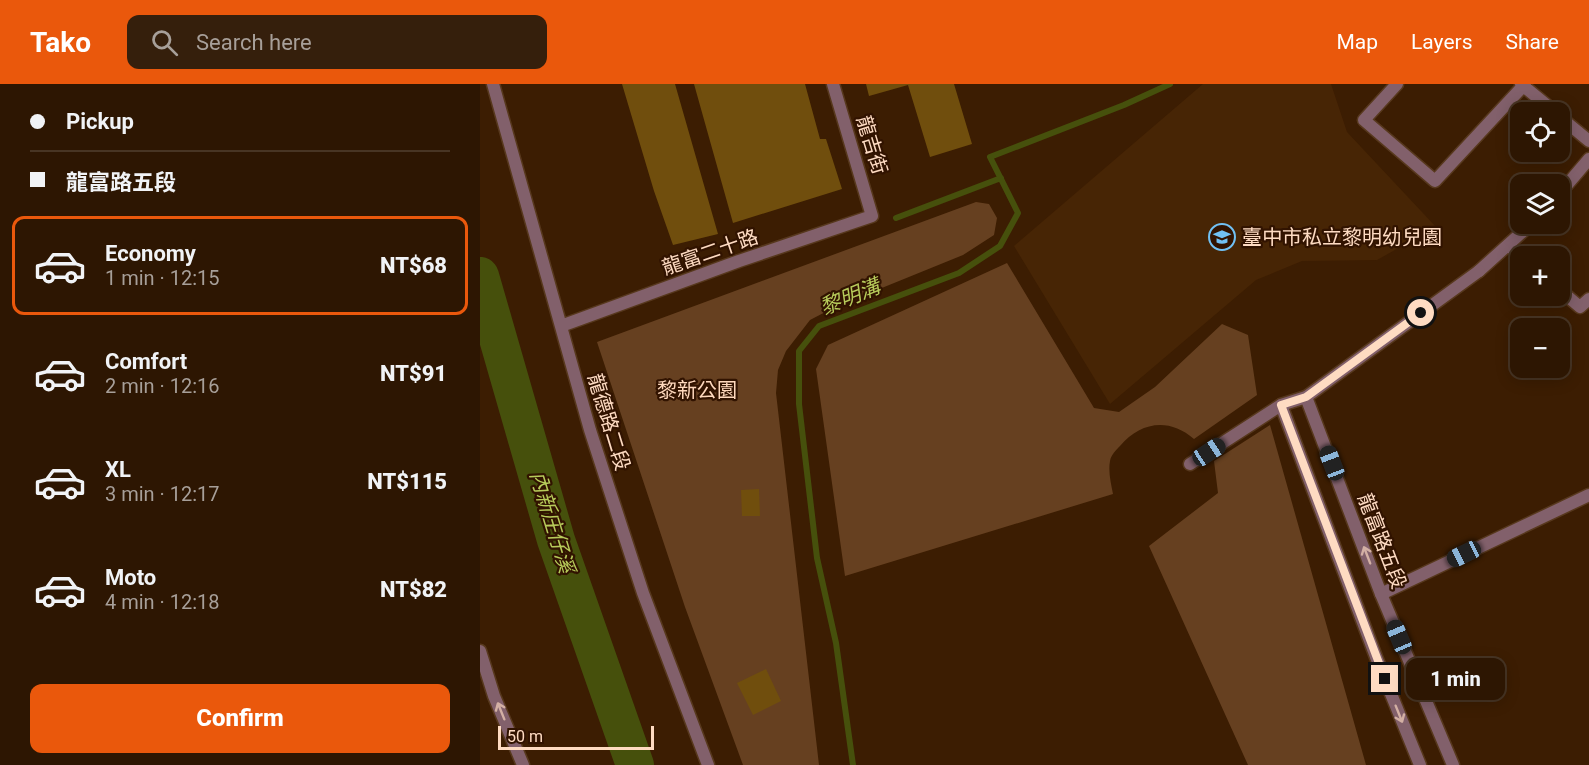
<!DOCTYPE html>
<meta charset="utf-8">
<style>
:root{--surface:#2d1602;--page:#351f0c;--text:#f1f3f6;--muted:#a79f99;--line:#483524;--accent:#ea580c}
body{margin:0;font-family:Roboto,"Noto Sans TC",sans-serif;background:var(--page);color:var(--text);height:100vh;display:flex;flex-direction:column;font-size:22px;white-space:nowrap}
*{box-sizing:border-box;margin:0}
p{font-size:20px;color:var(--muted)}
.icon{flex:none;width:33px;height:33px;fill:none;stroke:currentColor;stroke-width:2;stroke-linecap:round;stroke-linejoin:round}
.map{position:relative;flex:1;overflow:hidden}
.details{display:flex;flex-direction:column;background:var(--surface);width:480px}
.details>*{flex:none}
.guide{display:grid;align-content:center;height:132px;padding:0 30px;background:var(--surface)}
.fabs{position:absolute;left:1030px;top:18px;display:grid;gap:12px}
.fabs a{display:grid;place-items:center;width:60px;height:60px;border-radius:12px;background:var(--surface);box-shadow:0 3px 15px #0003,0 0 0 2px var(--line);font-size:30px}
.scale{position:absolute;left:18px;bottom:15px;width:156px;box-sizing:border-box;padding-left:6px;border:3px solid #fedbc2;border-top:0;font-size:16px;line-height:21px;white-space:nowrap;color:#fedbc2;-webkit-text-stroke:4px #311300;paint-order:stroke}
.end{position:absolute;width:27px;height:27px;margin:-14px;border:8px solid #fedbc2;background:#111;box-shadow:0 0 0 3px #111}
.from{border-radius:50%}
.bubble{position:absolute;height:42px;border-radius:12px;background:var(--surface);box-shadow:0 3px 15px #0003,0 0 0 2px var(--line);font-size:20px;font-weight:800;line-height:42px;text-align:center}
.car{position:absolute;width:18px;height:36px;margin:-18px -9px;border-radius:8px;box-shadow:0 0 4px 2px #0007;background:linear-gradient(#222 24%,#8ab4d8 0 40%,#222 0 76%,#8ab4d8 0 86%,#222 0)}
.guide b{display:flex;align-items:center;gap:21px;height:57px;font-size:22px}
.guide b+b{border-top:2px solid var(--line)}
.guide i{width:15px;height:15px;background:var(--text)}
ul{padding:0;list-style:none}
li{display:flex;align-items:center;gap:18px;height:99px;margin:0 12px 9px;padding:0 18px;border:3px solid transparent;border-radius:12px}
li div{flex:1}
li b{display:block;font-size:22px}
li em{font-style:normal;font-weight:800}
li.on{border-color:var(--accent)}
li>.icon{width:54px;height:54px;stroke-width:1.5}
.primary-button{display:flex;gap:12px;margin-top:auto;padding:12px 30px}
.primary-button a{flex:1;height:69px;border-radius:12px;background:var(--accent);color:#fff;font-size:24px;font-weight:800;line-height:69px;text-align:center}
header{display:flex;align-items:center;gap:36px;box-sizing:border-box;height:84px;padding:0 30px;background:var(--accent);color:#fff}
header strong{font-size:28px}
nav{display:flex;gap:33px;margin-inline-start:auto;font-size:21px}
.search{width:420px;height:54px;background:var(--page);display:flex;align-items:center;gap:15px;box-sizing:border-box;padding:0 21px;border-radius:12px;color:var(--muted);font-size:22px}
main{display:flex;flex:1;min-height:0}
.map>svg:first-child{display:block}
.built{fill:#472505}
.green{fill:#664020}
.lines{fill:none;stroke-linecap:round;stroke-linejoin:round}
.stream{stroke:#46500c;stroke-width:6}
.river{stroke:#46500c;stroke-width:38}
.building{fill:#704e0d}
.service-casing{stroke:#57381d;stroke-width:15}
.minor-casing{stroke:#57381d;stroke-width:15}
.tertiary-casing{stroke:#57381d;stroke-width:15}
.service{stroke:#82606b;stroke-width:12}
.minor{stroke:#82606b;stroke-width:12}
.tertiary{stroke:#82606b;stroke-width:12}
.oneway{stroke:#d3b0a4}
.route{stroke:#fedbc2;stroke-width:8}
.labels{text-anchor:middle;stroke-width:4.5;stroke-linejoin:round;paint-order:stroke}
.street-label{font-size:20px;fill:#fedbc2;stroke:#311300}
.poi-label{font-size:20px;fill:#fedbc2;stroke:#311300;text-anchor:start}
.park-label{font-size:20px;fill:#ffd9bd;stroke:#311300}
.water-label{font-size:21px;font-style:italic;fill:#b7cb5a;stroke:#311300}
</style>
<header>
<strong>Tako</strong>
<div class="search"><svg class="icon" aria-label="search" viewBox="0 0 24 24"><circle cx="10" cy="10" r="6"/><path d="M15 15l6 6"/></svg>Search here</div>
<nav><a>Map</a><a>Layers</a><a>Share</a></nav>
</header>
<main>
<section class="details">
<div class="guide">
<b><i class="from"></i>Pickup</b>
<b><i></i>龍富路五段</b>
</div>
<ul>
<li class="on"><svg class="icon" aria-label="car" viewBox="0 0 24 24"><path d="M5 17H2v-5l4-1 3-4h7l3 4 3 1v5h-3M9 17h6M6 11h13"/><circle cx="7" cy="17" r="2"/><circle cx="17" cy="17" r="2"/></svg><div><b>Economy</b><p>1 min · 12:15</p></div><em>NT$68</em></li>
<li><svg class="icon" aria-label="car" viewBox="0 0 24 24"><path d="M5 17H2v-5l4-1 3-4h7l3 4 3 1v5h-3M9 17h6M6 11h13"/><circle cx="7" cy="17" r="2"/><circle cx="17" cy="17" r="2"/></svg><div><b>Comfort</b><p>2 min · 12:16</p></div><em>NT$91</em></li>
<li><svg class="icon" aria-label="car" viewBox="0 0 24 24"><path d="M5 17H2v-5l4-1 3-4h7l3 4 3 1v5h-3M9 17h6M6 11h13"/><circle cx="7" cy="17" r="2"/><circle cx="17" cy="17" r="2"/></svg><div><b>XL</b><p>3 min · 12:17</p></div><em>NT$115</em></li>
<li><svg class="icon" aria-label="car" viewBox="0 0 24 24"><path d="M5 17H2v-5l4-1 3-4h7l3 4 3 1v5h-3M9 17h6M6 11h13"/><circle cx="7" cy="17" r="2"/><circle cx="17" cy="17" r="2"/></svg><div><b>Moto</b><p>4 min · 12:18</p></div><em>NT$82</em></li>
</ul>
<div class="primary-button"><a>Confirm</a></div>
</section>
<div class="map">
<svg width="1109" height="681" viewBox="0 0 1109 681">
<rect width="100%" height="100%" fill="#3c1d02"/>
<path class="built" d="M723,0H851L867,48L956,143L897,176L822,177L776,196L630,320L534,162Z"/>
<path class="green" d="M496,118L509,120L517,134L514,151L483,171L355,223L330,236L306,267L298,286L296,309L339,681H263L205,523L117,258Z
M527,179L614,324L639,328L675,303L742,240L768,251L777,311L714,355C689,333 660,338 640,362C636,366 631,371 630,377C628,388 631,399 633,410L365,492L336,285L348,261Z
M790,341L886,681H768L669,462L738,409L734,377Z"/>
<g class="lines">
<path class="stream" d="M416,134L521,94
M373,681L356,559L337,474L319,320V267L339,242L479,189L520,162L538,129L510,73L644,21L690,0"/>
<path class="river" d="M0,192L76,456L155,681"/>
</g>
<path class="building" d="M142,0H195L238,150L193,161L174,107Z
M214,0H325L340,55H346L362,105L253,139Z
M386,0H474L492,60L450,73L428,1L389,12Z
M279,405L280,432H262L261,406Z
M286,585L301,617L273,631L257,599Z"/>
<g class="lines">
<defs>
<path id="service" d="M917,0L884,36L955,97L1045,0
M1041,0L1075,28
M1080,33L1109,57
M1080,109L1109,75
M1028,161L1041,172
M999,187L1051,140
M1080,206L1100,223L1109,215"/>
<path id="minor" d="M13,0L110,346L163,509L228,681
M81,242L259,177L392,132L353,0
M710,380L801,321L826,313L999,187
M901,510L1109,411"/>
<path id="tertiary" d="M826,313L901,510L973,681
M801,321L896,573L940,681
M0,567L14,612L43,681"/>
</defs>
<use href="#service" class="service-casing"/>
<use href="#minor" class="minor-casing"/>
<use href="#tertiary" class="tertiary-casing"/>
<use href="#service" class="service"/>
<use href="#minor" class="minor"/>
<use href="#tertiary" class="tertiary"/>
</g>
<defs><path id="oneway-shaft" d="M-6 0H5M1.5-3L5.5 0L1.5 3" fill="none" stroke-width="1.6" stroke-linecap="round" stroke-linejoin="round" transform="scale(1.5)"/></defs>
<g class="oneway">
<use href="#oneway-shaft" transform="translate(887 471) rotate(-111)"/>
<use href="#oneway-shaft" transform="translate(21 627) rotate(-112)"/>
<use href="#oneway-shaft" transform="translate(919 630) rotate(68)"/>
</g>
<g class="lines">
<path class="route" d="M905,595L801,321L826,313L941,229"/>
</g>
<defs>
<symbol id="school-ring" viewBox="-11 -11 22 22"><circle r="9.5" fill="#311300" stroke="#71c1f4" stroke-width="1.5"/><path d="M0-5L7-2L0 1L-7-2ZM-4 1L0 2.5L4 1V4Q0 6-4 4Z" fill="#71c1f4"/></symbol>
</defs>
<g fill-rule="evenodd">
<use href="#school-ring" x="727" y="138" width="30" height="30"/>
</g>
<g class="labels">
<g class="street-label">
<text transform="translate(392 61) rotate(73)" y="7">龍吉街</text>
<text transform="translate(230 168) rotate(-19)" y="7">龍富二十路</text>
<text transform="translate(129 338) rotate(73)" y="7">龍德路二段</text>
<text transform="translate(902 457) rotate(69)" y="7">龍富路五段</text>
</g>
<g class="poi-label">
<text x="762" y="160">臺中市私立黎明幼兒園</text>
</g>
<g class="park-label">
<text x="217" y="313">黎新公園</text>
</g>
<g class="water-label">
<text transform="translate(370 213) rotate(-22)" y="7">黎明溝</text>
<text transform="translate(72 438) rotate(73)" y="7">內新庄仔溪</text>
</g>
</g>
</svg>
<div class="fabs">
<a><svg class="icon" aria-label="locate" viewBox="0 0 24 24"><circle cx="12" cy="12" r="6"/><path d="M12 2v4M12 18v4M2 12h4M18 12h4"/></svg></a>
<a><svg class="icon" aria-label="layers" viewBox="0 0 24 24"><path d="M12 4l9 5-9 5-9-5zM3 14l9 5 9-5"/></svg></a>
<a>+</a>
<a>−</a>
</div>
<div class="scale">50 m</div>
<i class="end from" style="left:941px;top:229px"></i>
<i class="end" style="left:905px;top:595px"></i>
<div class="bubble" style="left:926px;top:574px;width:99px">1 min</div>
<i class="car" style="left:729px;top:368px;rotate:57deg"></i>
<i class="car" style="left:852px;top:379px;rotate:339deg"></i>
<i class="car" style="left:984px;top:470px;rotate:244deg"></i>
<i class="car" style="left:919px;top:553px;rotate:337deg"></i>
</div>
</main>
